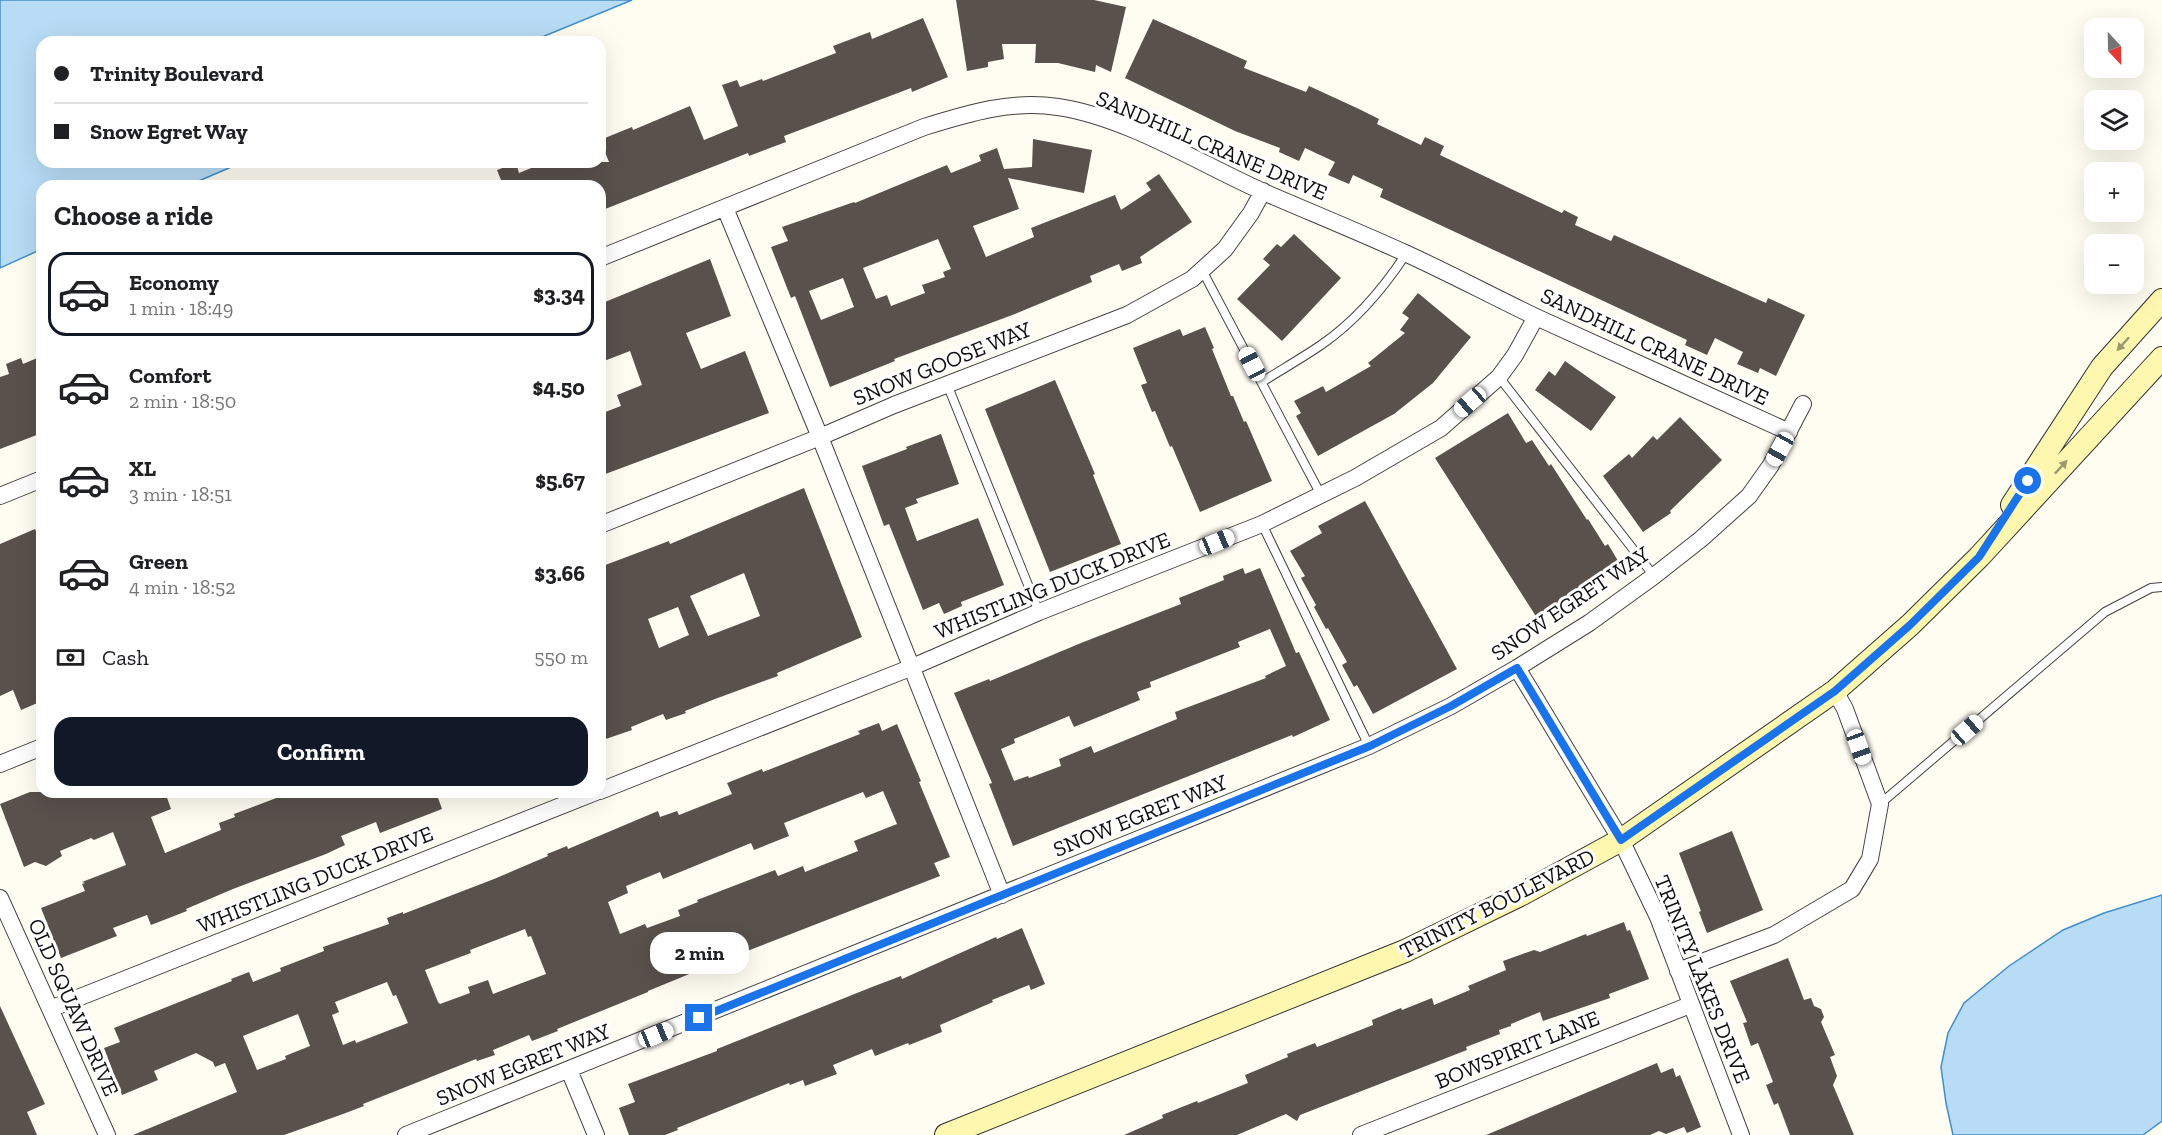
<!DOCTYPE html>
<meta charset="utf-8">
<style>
:root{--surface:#fff;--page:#f2f2f2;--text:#202124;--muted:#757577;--line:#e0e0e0;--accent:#111827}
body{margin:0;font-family:"Zilla Slab",serif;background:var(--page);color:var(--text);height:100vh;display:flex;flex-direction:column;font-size:22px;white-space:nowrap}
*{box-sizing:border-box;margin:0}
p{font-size:20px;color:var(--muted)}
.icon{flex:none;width:33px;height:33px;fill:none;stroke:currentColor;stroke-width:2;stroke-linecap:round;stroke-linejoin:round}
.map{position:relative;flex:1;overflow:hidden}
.panel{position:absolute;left:36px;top:180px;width:570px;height:618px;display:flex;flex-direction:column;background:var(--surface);border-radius:18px;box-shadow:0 6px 24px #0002}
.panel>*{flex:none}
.banner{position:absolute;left:36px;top:36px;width:570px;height:132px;border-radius:18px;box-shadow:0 6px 24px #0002;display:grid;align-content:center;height:132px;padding:0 18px;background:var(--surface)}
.needle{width:39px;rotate:158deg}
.tools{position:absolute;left:2084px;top:18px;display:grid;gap:12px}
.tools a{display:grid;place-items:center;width:60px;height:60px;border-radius:12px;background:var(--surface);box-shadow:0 6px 24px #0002;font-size:30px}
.end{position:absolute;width:27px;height:27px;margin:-14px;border:8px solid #1a73e8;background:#fff;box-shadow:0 0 0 3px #fff}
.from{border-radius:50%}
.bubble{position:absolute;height:42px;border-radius:18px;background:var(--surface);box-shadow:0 6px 24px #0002;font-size:20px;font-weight:700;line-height:42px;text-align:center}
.car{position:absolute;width:18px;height:36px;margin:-18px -9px;border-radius:8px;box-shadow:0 0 4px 2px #0007;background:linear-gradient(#fff 24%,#345 0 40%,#fff 0 76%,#345 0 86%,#fff 0)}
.banner b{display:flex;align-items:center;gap:21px;height:57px;font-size:22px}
.banner b+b{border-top:2px solid var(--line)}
.banner i{width:15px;height:15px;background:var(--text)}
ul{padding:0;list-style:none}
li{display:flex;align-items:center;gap:18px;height:84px;margin:0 12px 9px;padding:0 6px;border:3px solid transparent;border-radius:18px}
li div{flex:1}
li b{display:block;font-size:22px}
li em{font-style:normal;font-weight:700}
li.on{border-color:var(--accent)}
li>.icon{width:54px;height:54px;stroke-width:1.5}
h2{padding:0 18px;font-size:27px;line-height:72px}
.pay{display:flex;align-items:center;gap:15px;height:66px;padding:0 18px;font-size:22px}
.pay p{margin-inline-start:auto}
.button{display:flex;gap:12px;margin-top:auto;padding:12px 18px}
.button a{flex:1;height:69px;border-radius:18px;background:var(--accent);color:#fff;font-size:24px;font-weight:700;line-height:69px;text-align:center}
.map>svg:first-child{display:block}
.water{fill:#b8dcf5;stroke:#408ecb;stroke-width:1.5}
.building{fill:#58514c;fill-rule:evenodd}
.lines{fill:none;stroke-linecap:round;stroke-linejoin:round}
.lane-casing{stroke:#424242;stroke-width:10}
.street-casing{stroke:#424242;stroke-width:18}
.secondary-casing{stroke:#313131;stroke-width:24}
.lane{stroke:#fff;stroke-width:8}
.street{stroke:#fff;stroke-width:16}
.secondary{stroke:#fdf7af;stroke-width:22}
.oneway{fill:#9e9a6f}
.route{stroke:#1a73e8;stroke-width:8}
.labels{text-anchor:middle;stroke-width:6;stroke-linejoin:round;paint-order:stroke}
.street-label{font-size:22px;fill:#0f0f0f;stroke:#fff}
</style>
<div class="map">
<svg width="2162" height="1135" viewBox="0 0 2162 1135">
<rect width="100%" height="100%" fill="#fffdf2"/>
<path class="water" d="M0,0H632L530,42H42V162H243L187,186H42V249L0,268Z
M2162,895V1121L2143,1135H1953L1946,1103L1941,1067L1948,1033L1964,1003L2009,966L2063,930L2104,913Z"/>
<path class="building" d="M956,0H1094L1126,7L1111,72L1096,65L1095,72L1058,63H1035L1036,44H1002L1004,59L988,62V67L967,71Z
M923,18L948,77L912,92L911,88L784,136L786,142L749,156L748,153L600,211V186H488L501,180L497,170L516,163L519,173L546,162H609L600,140L632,127L633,130L690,106L704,140L738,126L722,85L737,80L740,87L762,79L763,81L836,53L833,46L870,32L872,39Z
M1153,19L1247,61L1244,68L1306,92L1309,86L1359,109L1379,119L1377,124L1421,145L1425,137L1444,146L1440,155L1562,213L1564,210L1578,217L1575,225L1611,241L1614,235L1766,303L1768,298L1805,315L1776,376L1760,368L1758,373L1737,364L1743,352L1715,338L1707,355L1685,345L1687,340L1380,197L1383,189L1353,175L1349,184L1328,175L1335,162L1305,148L1299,161L1279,152L1280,148L1235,131L1125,78Z
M1033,139L1092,150L1084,193L1008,178L1019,209L973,226L986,257L1034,237L1031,228L1115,195L1121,210L1151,190L1146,183L1159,174L1192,222L1140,257L1142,263L1122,271L1119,264L1090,276L1092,282L1015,314L894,359L895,361L830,387L795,296L791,298L771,247L788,241L782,227L854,202L855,203L947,165L951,173L981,161L979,155L997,148L1004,169L1032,167ZM938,239L951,269L943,272L945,277L922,285L925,293L891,306L887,295L876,299L863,268ZM843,278L854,307L821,320L809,291Z
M1294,234L1341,278L1282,341L1237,299L1270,265L1263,259L1277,244L1281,247Z
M710,259L731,316L686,333L701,369L745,351L769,413L600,476V414L621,406L617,395L642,385L630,351L604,361L600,352V304Z
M1418,293L1471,337L1433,383L1394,414L1318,456L1296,416L1301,413L1294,401L1323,386L1326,392L1371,366L1368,363L1405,333L1400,330L1409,318L1402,313Z
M1205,327L1214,348L1212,349L1231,396H1233L1244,422L1246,421L1272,481L1200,512L1172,446L1170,447L1155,411L1152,412L1141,385L1147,383L1133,348L1180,329L1183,336Z
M42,356V433L0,449V377L9,374L6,364L21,358L23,364Z
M1565,361L1616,397L1591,431L1535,390L1549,371L1555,376Z
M1055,380L1095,474L1093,475L1121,544L1050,572L985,409Z
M1508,413L1526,443L1532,440L1549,466L1551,464L1587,520L1588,519L1605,546L1608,544L1621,566L1537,618L1435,458Z
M1680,417L1722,460L1670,511L1671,513L1643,532L1603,476L1629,454L1632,458L1653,436L1657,440Z
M941,434L959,484L916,499L918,503L905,508L917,541L978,518L1004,585L961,602L962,606L944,614L939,603L923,610L889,524L884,526L862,466L907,449L906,447Z
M804,488L862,637L777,673L778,676L715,699L685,711L686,713L666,720L663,714L631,727L632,730L600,741V567L669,541L670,544ZM744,573L760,616L708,636L690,596ZM678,607L689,635L659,648L648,619Z
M1365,501L1457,669L1373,714L1357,685L1354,687L1342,665L1347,662L1328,628L1326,629L1314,607L1316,605L1301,578L1305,576L1290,551L1322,533L1318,526Z
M35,529L42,545V701L21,710L13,690L0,696V544Z
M1243,568L1245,574L1260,568L1296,653L1299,652L1330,720L1293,737L1292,735L1013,846L989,784L992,783L954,693L989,679L990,681L1081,643L1181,604L1179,598L1224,580L1223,576ZM1270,629L1286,666L1265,676L1266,678L1175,712L1177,719L1094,753L1091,746L1059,759L1061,766L1029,778L1028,776L1014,781L1001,749L1015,743L1014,739L1069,716L1074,727L1140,700L1137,692L1151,687L1150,682L1240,647L1238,642Z
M879,723L882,731L897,724L921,781L919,782L950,857L934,863L940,876L737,955L738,958L717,965L716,963L648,991V992L557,1029L558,1031L532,1041L529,1035L493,1050L495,1055L477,1061L476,1059L363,1104L364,1106L343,1114L284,1135H133L237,1092L225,1063L215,1067L213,1062L196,1053L154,1071L158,1080L122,1095L104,1048L120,1042L114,1028L232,981L231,979L249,972L253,982L281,971L280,968L324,951L323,947L389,924L387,918L403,912V914L494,879L548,856L547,854L567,846L568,849L658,811L660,817L677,811L679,815L732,794L727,783L762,769L763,772L860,734L858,731ZM883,791L897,824L854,841L858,851L805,872L803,866L778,876L775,870L697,900L698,902L678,910L680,916L647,928L645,924L620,934L608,902L628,893L626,886L660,872L663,879L751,843L754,850L789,836L784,823L863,792L866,798ZM525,929L528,937L531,936L546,974L493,994L488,980L468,987L470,993L440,1004L438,1002L425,970L471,953L470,950ZM387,982L393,996L396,995L408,1023L356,1043L355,1040L343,1045L332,1015L339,1012L335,1002ZM298,1014L310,1046L285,1056L286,1059L257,1070L243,1036Z
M30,792H165L171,809L151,817L165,853L221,830L219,823L235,817L234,814L292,792H436L442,809L380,833L376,822L341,836L345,845L326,854L233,889L186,909L187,911L151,925L147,915L113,928L117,936L61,958L41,908L85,891L82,884L85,883L82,882L126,865L113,832L94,840L91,838L60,851L62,856L46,866L35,862L24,867L0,804Z
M1732,831L1763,910L1707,933L1699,912L1701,911L1679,853Z
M1624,922L1627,931L1630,930L1649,979L1609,994L1610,998L1543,1021L1540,1012L1511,1024V1026L1499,1030L1500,1034L1466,1047L1467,1050L1300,1115L1297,1121L1286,1114L1237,1135H1124L1163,1118L1162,1115L1197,1101L1198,1103L1248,1083L1245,1075L1288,1057L1287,1054L1315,1043L1317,1047L1373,1025L1372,1020L1401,1008L1402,1010L1432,998L1434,1005L1470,990L1468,986L1506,970L1503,961L1534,950L1540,952L1586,934L1587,936Z
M1022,928L1045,984L1031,990L1029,985L992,1000L993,1002L940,1025L942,1032L909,1045L908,1043L875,1056L872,1049L833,1065L837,1074L805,1086L803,1080L790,1085L789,1083L677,1128L678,1130L665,1135H629L619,1108L635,1102L628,1084L717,1051V1049L872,987L901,976L902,979L996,937L997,939Z
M1788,958L1804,1000L1811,998L1814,1006L1821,1009L1824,1017L1821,1022L1835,1055L1830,1057L1837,1076L1833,1085L1854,1135H1790L1778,1103L1774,1105L1766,1085L1773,1082L1758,1043L1751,1046L1743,1023L1747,1022L1730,981Z
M0,1006L45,1104L27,1112L37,1135H0Z
M1657,1063L1661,1073L1673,1068L1676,1077L1680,1075L1701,1127L1687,1133L1684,1127L1666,1134L1659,1131L1650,1135H1486Z"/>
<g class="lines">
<defs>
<path id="lane" d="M1202,270L1321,495
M1499,377L1654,576
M1262,382C1281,370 1302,358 1321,345C1356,321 1383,289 1406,254
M947,384L1039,612
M1262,524L1369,746
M1880,804L2105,612L2151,588L2162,587"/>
<path id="street" d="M725,208L820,437L1002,895
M600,258L924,127C969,113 1011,100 1058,107C1127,117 1202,165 1266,193C1312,213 1359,232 1405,253C1449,273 1492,296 1536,317C1620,356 1705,393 1789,432
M0,496L42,479
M600,525L820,437L894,405L1127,315L1192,279L1202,270L1225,249L1251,213L1263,191
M1517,668L1621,840L1658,917L1741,1135
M0,764L42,747
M600,791L910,668L1039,612L1262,524L1355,478L1441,428L1499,377L1515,355L1536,317
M0,898L107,1135
M1678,971L1774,935L1852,889L1870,859L1880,804L1845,709L1835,691
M50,1009L596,792
M569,1070L596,1135
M406,1135L1369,746L1451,706L1517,668L1589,623L1654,576L1701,539L1749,496L1771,465L1803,404
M1361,1135L1690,1005"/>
<path id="secondary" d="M2012,505L2102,367L2162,300
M946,1135L1405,951L1522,894L1621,840L1835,691L1910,625L1979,557L2162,358"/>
</defs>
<use href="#lane" class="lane-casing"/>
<use href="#street" class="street-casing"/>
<use href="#secondary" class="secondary-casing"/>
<use href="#lane" class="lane"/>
<use href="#street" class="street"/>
<use href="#secondary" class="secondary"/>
</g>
<defs><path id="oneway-solid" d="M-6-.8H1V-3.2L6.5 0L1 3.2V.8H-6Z" transform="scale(1.5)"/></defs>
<g class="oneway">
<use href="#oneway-solid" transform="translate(2123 344) rotate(132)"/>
<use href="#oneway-solid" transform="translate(2061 467) rotate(-47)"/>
</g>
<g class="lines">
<path class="route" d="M699,1018L1370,746L1451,706L1517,668L1621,840L1835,691L1910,625L1979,557L2028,481"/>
</g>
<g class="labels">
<g class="street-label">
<text transform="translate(1212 145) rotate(23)" y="8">SANDHILL CRANE DRIVE</text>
<text transform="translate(1655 346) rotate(25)" y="8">SANDHILL CRANE DRIVE</text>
<text transform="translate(942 363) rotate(-22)" y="8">SNOW GOOSE WAY</text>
<text transform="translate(1052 585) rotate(-22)" y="8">WHISTLING DUCK DRIVE</text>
<text transform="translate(1570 603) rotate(-34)" y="8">SNOW EGRET WAY</text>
<text transform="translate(1140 815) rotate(-22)" y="8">SNOW EGRET WAY</text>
<text transform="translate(315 879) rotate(-22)" y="8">WHISTLING DUCK DRIVE</text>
<text transform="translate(1497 903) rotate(-27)" y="8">TRINITY BOULEVARD</text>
<text transform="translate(1703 979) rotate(68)" y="8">TRINITY LAKES DRIVE</text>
<text transform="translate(74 1007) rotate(66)" y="8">OLD SQUAW DRIVE</text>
<text transform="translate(1517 1049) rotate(-22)" y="8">BOWSPIRIT LANE</text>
<text transform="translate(523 1064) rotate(-22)" y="8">SNOW EGRET WAY</text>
</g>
</g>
</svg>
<div class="tools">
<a><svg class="needle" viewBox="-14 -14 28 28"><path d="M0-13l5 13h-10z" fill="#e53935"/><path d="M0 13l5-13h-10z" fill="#757577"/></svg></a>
<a><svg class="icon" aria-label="layers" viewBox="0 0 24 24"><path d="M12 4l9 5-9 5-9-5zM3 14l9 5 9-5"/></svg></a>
<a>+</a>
<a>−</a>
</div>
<i class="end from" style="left:2028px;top:481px"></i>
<i class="end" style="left:699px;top:1018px"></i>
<div class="bubble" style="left:650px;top:932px;width:99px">2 min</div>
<i class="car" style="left:1252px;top:364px;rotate:332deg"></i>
<i class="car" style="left:1470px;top:402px;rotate:229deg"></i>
<i class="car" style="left:1780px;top:449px;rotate:209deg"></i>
<i class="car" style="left:1217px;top:542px;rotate:68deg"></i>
<i class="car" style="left:1967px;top:730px;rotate:49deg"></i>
<i class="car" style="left:1859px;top:747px;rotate:160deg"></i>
<i class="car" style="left:656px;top:1035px;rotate:68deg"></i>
<div class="banner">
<b><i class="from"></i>Trinity Boulevard</b>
<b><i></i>Snow Egret Way</b>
</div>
<section class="panel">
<h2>Choose a ride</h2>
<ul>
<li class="on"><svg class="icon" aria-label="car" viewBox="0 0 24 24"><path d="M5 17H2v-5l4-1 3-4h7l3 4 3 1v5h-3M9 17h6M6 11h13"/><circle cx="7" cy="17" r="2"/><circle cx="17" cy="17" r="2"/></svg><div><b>Economy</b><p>1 min · 18:49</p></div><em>$3.34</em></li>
<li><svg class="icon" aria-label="car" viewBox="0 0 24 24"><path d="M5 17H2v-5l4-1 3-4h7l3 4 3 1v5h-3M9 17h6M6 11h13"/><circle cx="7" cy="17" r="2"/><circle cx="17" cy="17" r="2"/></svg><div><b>Comfort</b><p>2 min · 18:50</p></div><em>$4.50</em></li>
<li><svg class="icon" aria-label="car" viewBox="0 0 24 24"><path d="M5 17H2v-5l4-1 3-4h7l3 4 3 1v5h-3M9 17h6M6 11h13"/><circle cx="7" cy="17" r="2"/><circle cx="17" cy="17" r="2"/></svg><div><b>XL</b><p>3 min · 18:51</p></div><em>$5.67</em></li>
<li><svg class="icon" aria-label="car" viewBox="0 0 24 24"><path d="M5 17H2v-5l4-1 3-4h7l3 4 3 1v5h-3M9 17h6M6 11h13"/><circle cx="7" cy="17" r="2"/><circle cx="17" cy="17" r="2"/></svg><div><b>Green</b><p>4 min · 18:52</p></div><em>$3.66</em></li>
</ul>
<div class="pay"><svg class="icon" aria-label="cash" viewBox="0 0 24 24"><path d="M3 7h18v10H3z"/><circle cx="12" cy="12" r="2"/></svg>Cash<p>550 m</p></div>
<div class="button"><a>Confirm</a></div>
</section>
</div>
